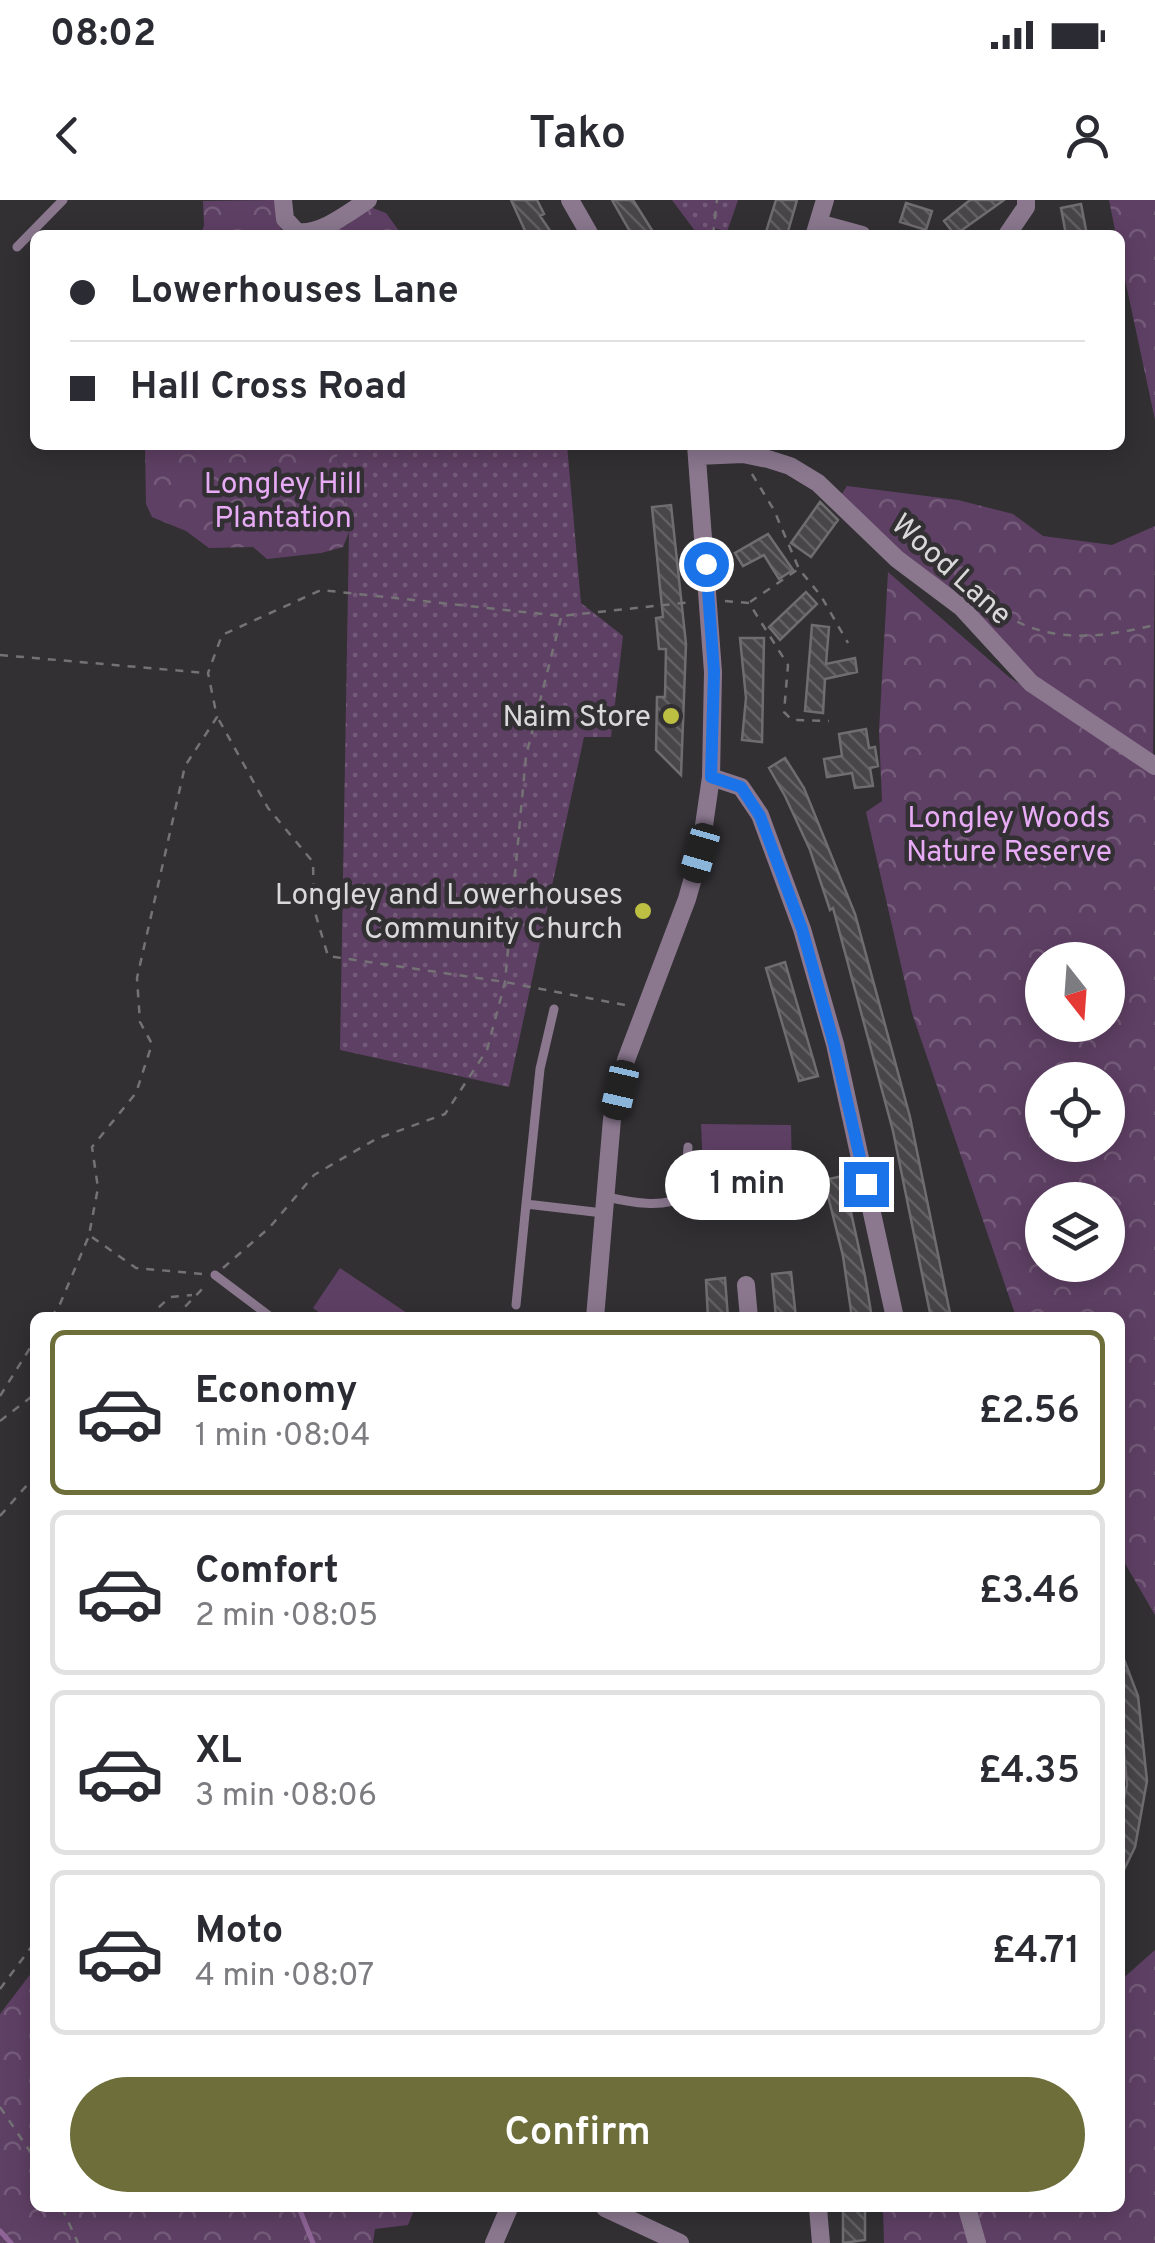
<!DOCTYPE html>
<meta charset="utf-8">
<style>
:root{--surface:#fff;--page:#f7f7f7;--text:#2b2b33;--muted:#7c7c81;--line:#e1e1e2;--accent:#6d6e3a}
body{margin:0;font-family:Overpass,sans-serif;background:var(--page);color:var(--text);height:100vh;display:flex;flex-direction:column;font-size:38px;white-space:nowrap}
*{box-sizing:border-box;margin:0}
p{font-size:32px;color:var(--muted)}
.icon{flex:none;width:55px;height:55px;fill:none;stroke:currentColor;stroke-width:2;stroke-linecap:round;stroke-linejoin:round}
.map{position:relative;flex:1;overflow:hidden}
.side{position:absolute;left:30px;top:1112px;width:1095px;height:900px;display:flex;flex-direction:column;background:var(--surface);border-radius:15px;box-shadow:0 5px 25px #0003}
.side>*{flex:none}
.hud{position:absolute;left:30px;top:30px;width:1095px;height:220px;border-radius:15px;box-shadow:0 5px 25px #0003;display:grid;align-content:center;height:220px;padding:0 40px;background:var(--surface)}
.needle{width:65px;rotate:163deg}
.fabs{position:absolute;left:1025px;top:742px;display:grid;gap:20px}
.fabs a{display:grid;place-items:center;width:100px;height:100px;border-radius:50%;background:var(--surface);box-shadow:0 5px 25px #0003;font-size:50px}
.end{position:absolute;width:45px;height:45px;margin:-22px;border:12px solid #1a73e8;background:#fff;box-shadow:0 0 0 5px #fff}
.from{border-radius:50%}
.bubble{position:absolute;height:70px;border-radius:35px;background:var(--surface);box-shadow:0 5px 25px #0003;font-size:32px;font-weight:600;line-height:70px;text-align:center}
.car{position:absolute;width:30px;height:60px;margin:-30px -15px;border-radius:12px;box-shadow:0 0 8px 2px #0007;background:linear-gradient(#222 24%,#8ab4d8 0 40%,#222 0 76%,#8ab4d8 0 86%,#222 0)}
.hud b{display:flex;align-items:center;gap:35px;height:95px;font-size:38px}
.hud b+b{border-top:2px solid var(--line)}
.hud i{width:25px;height:25px;background:var(--text)}
ul{padding:18px 0 0;list-style:none}
li{display:flex;align-items:center;gap:30px;height:165px;margin:0 20px 15px;padding:0 20px;border:5px solid var(--line);border-radius:15px}
li div{flex:1}
li b{display:block;font-size:38px}
li em{font-style:normal;font-weight:600}
li.on{border-color:var(--accent)}
li>.icon{width:90px;height:90px;stroke-width:1.5}
.primary-button{display:flex;gap:20px;margin-top:auto;padding:20px 40px}
.primary-button a{flex:1;height:115px;border-radius:60px;background:var(--accent);color:#fff;font-size:40px;font-weight:600;line-height:115px;text-align:center}
.status{display:flex;justify-content:space-between;align-items:center;height:70px;padding:0 50px;background:var(--surface);direction:ltr}
.status svg{height:28px;fill:currentColor}
header{display:flex;justify-content:space-between;align-items:center;height:130px;padding:0 40px;background:var(--surface);font-size:45px;font-weight:600}
.map>svg:first-child{display:block}
.grass{fill:url(#grass-dots)}
.forest{fill:url(#forest-crowns);fill-rule:evenodd}
.garden{fill:#5f4065}
.lines{fill:none;stroke-linecap:round;stroke-linejoin:round}
.stream{stroke:#8f6598;stroke-width:5}
.building{fill:url(#building-back-hatch);stroke:#706d70;stroke-width:2.5}
.path{stroke:#747275;stroke-width:2.5;stroke-dasharray:8 8;stroke-linecap:butt}
.lane{stroke:#8b788f;stroke-width:9}
.street{stroke:#8b788f;stroke-width:18}
.route{stroke:#1a73e8;stroke-width:12}
.poi-dot{fill:#bdbf43;stroke:#323033;stroke-width:4}
.labels{text-anchor:middle;stroke-width:9;stroke-linejoin:round;paint-order:stroke}
.park-label{font-size:30px;fill:#e8abf6;stroke:#323033}
.street-label{font-size:30px;fill:#dad9da;stroke:#323033}
.poi-label{font-size:30px;fill:#dad9da;stroke:#323033;text-anchor:end}
</style>
<div class="status"><b>08:02</b><svg viewBox="0 0 49 12"><path d="M0 12V9h3v3zM5 12V6h3v6zM10 12V3h3v9zM15 12V0h3v12zM26 1h20v11H26zM47 4h2v5h-2z"/></svg></div>
<header><svg class="icon" aria-label="back" viewBox="0 0 24 24"><path d="M15 5l-7 7 7 7"/></svg>Tako<svg class="icon" aria-label="person" viewBox="0 0 24 24"><circle cx="12" cy="8" r="4"/><path d="M4 21q1-7 8-7t8 7"/></svg></header>
<div class="map">
<svg width="1155" height="2043" viewBox="0 0 1155 2043">
<defs>
<pattern id="grass-dots" width="8" height="8" patternUnits="userSpaceOnUse" patternTransform="scale(2.5)"><rect width="8" height="8" fill="#5f4065"/><path d="M2 2h.1M6 6h.1" fill="none" stroke="#755b7a" stroke-width="1.8" stroke-linecap="round"/></pattern>
<pattern id="forest-crowns" width="20" height="18" patternUnits="userSpaceOnUse" patternTransform="scale(2.5)"><rect width="20" height="18" fill="#5f4065"/><path d="M2 6a3 3 0 1 1 6 0M12 15a3 3 0 1 1 6 0" fill="none" stroke="#755b7a"/></pattern>
<pattern id="building-back-hatch" width="6" height="6" patternUnits="userSpaceOnUse" patternTransform="scale(2.5)"><rect width="6" height="6" fill="#484649"/><path d="M-1 5l2 2M0 0l6 6M5-1l2 2" fill="none" stroke="#626063"/></pattern>
</defs>
<rect width="100%" height="100%" fill="#323033"/>
<path class="grass" d="M672,0H738L727,32L714,28L713,35H698Z
M336,245H567L581,403L623,436L611,537H584L509,887L340,850L349,332Z"/>
<path class="forest" d="M276,0L282,35H200L204,26L203,1Z
M1109,0H1155V220L1120,56V35H1116Z
M370,7L386,13L402,35H323L347,25Z
M145,245H336L349,332L343,347L321,353L267,359L253,347L209,348L186,331L152,317L146,304Z
M847,286L958,300L1013,314L1043,336L1112,345L1155,326L1153,556L1026,472L836,303Z
M888,372L1009,477L1155,572V1415L1120,1355V1118L1016,1117L912,813L866,612L882,601L879,531ZM1042,760H1108V825H1042ZM1042,880H1108V945H1042ZM1042,1000H1108V1065H1042Z
M1155,1750V2043H884L883,2008H1120V1781Z
M35,1768V2008H415L408,2025L375,2029L373,2043H0V1814Z"/>
<path class="garden" d="M701,924L791,925L793,1013L705,1016Z
M340,1068L413,1117H325L313,1108Z"/>
<g class="lines">
<path class="stream" d="M299,2008L313,2043
M0,2031L11,2043"/>
</g>
<path class="building" d="M511,0H537L544,14L540,16L553,35H527Z
M612,0H633L655,35H632Z
M776,0H797L787,35H765Z
M970,0H1004L955,35L944,21Z
M906,3L932,11L926,30L900,22Z
M1081,4L1087,35H1066L1061,8Z
M820,302L838,320L811,357L791,343Z
M671,305L686,444L681,575L656,550L657,497H665L666,449H659L656,418L663,417L652,307Z
M768,334L793,370L779,379L764,355L743,366L735,353Z
M806,392L817,404L780,440L769,427Z
M812,425L829,427L826,464L855,458L857,472L825,479L823,513L805,511Z
M740,438H764L762,542L742,540L746,498Z
M866,529L869,548L875,547L878,566L870,568L873,586L855,588L852,573L827,577L824,559L842,556L839,534Z
M785,558L804,588L855,714L910,917L951,1118H931L893,931L833,708L830,710L810,650L785,596L769,568Z
M785,762L818,876L799,881L766,768Z
M843,976L865,1076L872,1118H852L843,1056L824,980Z
M791,1072L796,1118H776L772,1074Z
M725,1078L728,1118H708L706,1080Z
M1120,1449L1138,1496L1147,1581L1135,1647L1120,1678V1616L1127,1585L1120,1505Z
M843,2009H865V2040L843,2043Z"/>
<g class="lines">
<path class="path" d="M713,35L717,0
M752,274L774,310L799,369L821,396L848,443
M967,391L969,387C983,397 998,412 1014,420C1059,444 1108,436 1155,425
M725,401L749,403L788,465L784,512L792,520L829,521
M750,402L797,370
M0,455L206,473
M219,520L268,608L313,662L314,709L328,756L505,782L630,806
M223,1068L270,1027L314,975L376,939L445,914L487,850L505,782L526,556L561,418
M202,1074L136,1068L89,1035L98,988L92,947L136,893L152,844L140,822L137,778L185,566L217,517L208,473L222,435L321,390L561,416L692,402
M51,1118L60,1104L88,1038
M147,1118L170,1097L192,1095
M174,1118L207,1084
M0,1196L35,1140
M0,1221L35,1194
M0,1316L35,1276
M0,1789L35,1742
M0,1907L35,1959
M62,2008L78,2043"/>
<path class="lane" d="M17,47L63,0
M607,997C629,1002 664,1009 684,996L688,947
M526,1004L540,869L554,809
M215,1075L272,1118
M516,1105L526,1004L603,1013"/>
<path class="street" d="M283,0L285,19L297,32C321,35 348,13 368,0
M570,0L590,35
M818,23L862,35
M815,33L825,0
M1007,35L1026,7V0
M697,256L743,254L768,259L790,266L818,283L897,359L961,407L1031,483L1155,566
M711,577L741,587L760,615L802,729L835,844L895,1118
M746,1085L749,1118
M595,1118L612,919L626,860L687,699L700,653L711,577L713,472L696,245
M605,2008L680,2043
M818,2008L821,2043
M967,2008L977,2043
M494,2043L509,2008"/>
</g>
<g class="lines">
<path class="route" d="M706,364L714,472L711,577L741,587L760,616L802,729L834,844L866,984"/>
</g>
<g class="poi-dot">
<circle cx="671" cy="516" r="10"/>
<circle cx="643" cy="711" r="10"/>
</g>
<g class="labels">
<g class="park-label">
<text x="283" y="293">Longley Hill<tspan x="283" dy="34">Plantation</tspan></text>
<text x="1009" y="627">Longley Woods<tspan x="1009" dy="34">Nature Reserve</tspan></text>
</g>
<g class="street-label">
<text transform="translate(952 369) rotate(42)" y="10">Wood Lane</text>
</g>
<g class="poi-label">
<text x="651" y="526">Naim Store</text>
<text x="623" y="704">Longley and Lowerhouses<tspan x="623" dy="34">Community Church</tspan></text>
</g>
</g>
</svg>
<div class="fabs">
<a><svg class="needle" viewBox="-14 -14 28 28"><path d="M0-13l5 13h-10z" fill="#e53935"/><path d="M0 13l5-13h-10z" fill="#7c7c81"/></svg></a>
<a><svg class="icon" aria-label="locate" viewBox="0 0 24 24"><circle cx="12" cy="12" r="6"/><path d="M12 2v4M12 18v4M2 12h4M18 12h4"/></svg></a>
<a><svg class="icon" aria-label="layers" viewBox="0 0 24 24"><path d="M12 4l9 5-9 5-9-5zM3 14l9 5 9-5"/></svg></a>
</div>
<i class="end from" style="left:706px;top:364px"></i>
<i class="end" style="left:866px;top:984px"></i>
<div class="bubble" style="left:665px;top:950px;width:165px">1 min</div>
<i class="car" style="left:700px;top:653px;rotate:196deg"></i>
<i class="car" style="left:620px;top:890px;rotate:193deg"></i>
<div class="hud">
<b><i class="from"></i>Lowerhouses Lane</b>
<b><i></i>Hall Cross Road</b>
</div>
<section class="side">
<ul>
<li class="on"><svg class="icon" aria-label="car" viewBox="0 0 24 24"><path d="M5 17H2v-5l4-1 3-4h7l3 4 3 1v5h-3M9 17h6M6 11h13"/><circle cx="7" cy="17" r="2"/><circle cx="17" cy="17" r="2"/></svg><div><b>Economy</b><p>1 min · 08:04</p></div><em>£2.56</em></li>
<li><svg class="icon" aria-label="car" viewBox="0 0 24 24"><path d="M5 17H2v-5l4-1 3-4h7l3 4 3 1v5h-3M9 17h6M6 11h13"/><circle cx="7" cy="17" r="2"/><circle cx="17" cy="17" r="2"/></svg><div><b>Comfort</b><p>2 min · 08:05</p></div><em>£3.46</em></li>
<li><svg class="icon" aria-label="car" viewBox="0 0 24 24"><path d="M5 17H2v-5l4-1 3-4h7l3 4 3 1v5h-3M9 17h6M6 11h13"/><circle cx="7" cy="17" r="2"/><circle cx="17" cy="17" r="2"/></svg><div><b>XL</b><p>3 min · 08:06</p></div><em>£4.35</em></li>
<li><svg class="icon" aria-label="car" viewBox="0 0 24 24"><path d="M5 17H2v-5l4-1 3-4h7l3 4 3 1v5h-3M9 17h6M6 11h13"/><circle cx="7" cy="17" r="2"/><circle cx="17" cy="17" r="2"/></svg><div><b>Moto</b><p>4 min · 08:07</p></div><em>£4.71</em></li>
</ul>
<div class="primary-button"><a>Confirm</a></div>
</section>
</div>
